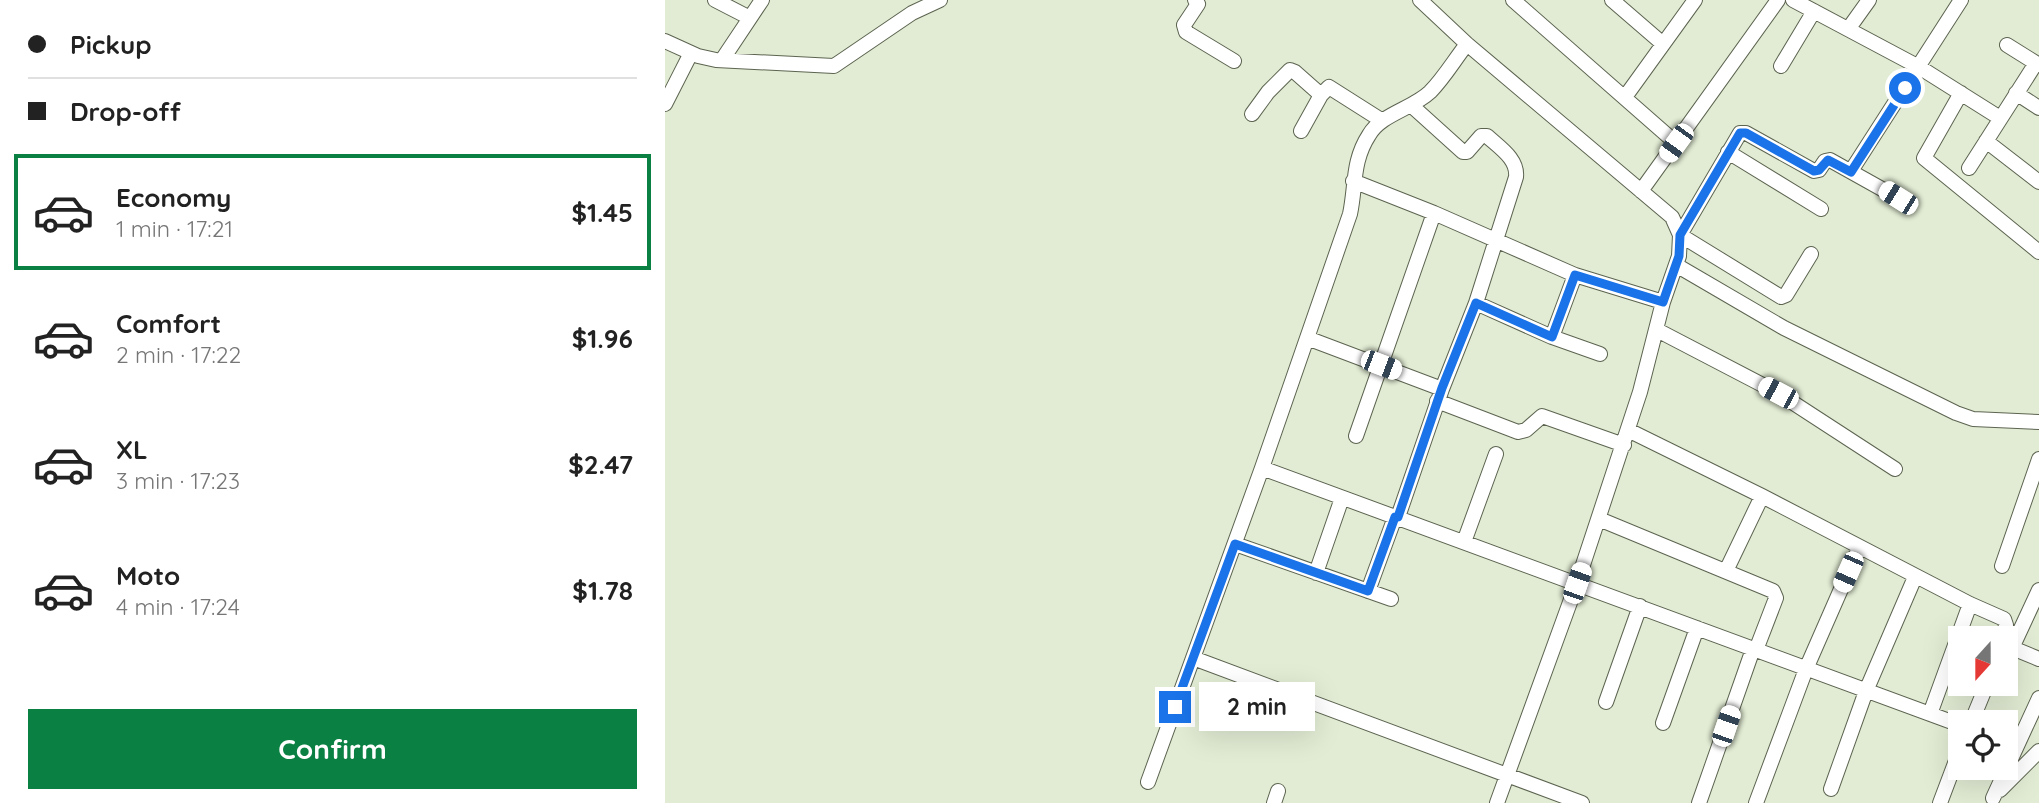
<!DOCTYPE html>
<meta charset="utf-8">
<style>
:root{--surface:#fff;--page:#f2f2f2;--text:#222;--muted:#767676;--line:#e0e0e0;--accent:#0b8043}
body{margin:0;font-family:Quicksand,sans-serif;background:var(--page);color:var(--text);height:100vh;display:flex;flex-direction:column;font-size:26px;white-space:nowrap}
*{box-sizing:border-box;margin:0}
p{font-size:23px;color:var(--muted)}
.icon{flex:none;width:38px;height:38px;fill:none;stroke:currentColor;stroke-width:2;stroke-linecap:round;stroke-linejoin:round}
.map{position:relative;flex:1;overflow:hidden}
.side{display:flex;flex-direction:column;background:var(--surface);width:665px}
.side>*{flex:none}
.top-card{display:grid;align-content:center;height:154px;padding:0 28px;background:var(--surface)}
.needle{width:46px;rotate:201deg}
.tools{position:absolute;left:1283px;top:626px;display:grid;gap:14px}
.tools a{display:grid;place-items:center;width:70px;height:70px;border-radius:0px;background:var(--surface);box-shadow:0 7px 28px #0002;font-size:35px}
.end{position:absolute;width:32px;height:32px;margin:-16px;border:9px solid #1a73e8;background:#fff;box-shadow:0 0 0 4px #fff}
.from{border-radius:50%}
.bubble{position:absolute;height:49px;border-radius:0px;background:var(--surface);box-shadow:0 7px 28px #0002;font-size:23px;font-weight:700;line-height:49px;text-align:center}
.car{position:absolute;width:21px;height:42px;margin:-21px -10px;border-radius:9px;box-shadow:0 0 5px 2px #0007;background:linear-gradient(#fff 24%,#345 0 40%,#fff 0 76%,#345 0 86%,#fff 0)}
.top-card b{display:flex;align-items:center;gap:24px;height:66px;font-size:26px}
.top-card b+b{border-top:2px solid var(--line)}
.top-card i{width:18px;height:18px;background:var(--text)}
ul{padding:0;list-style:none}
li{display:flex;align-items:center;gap:21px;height:116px;margin:0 14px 10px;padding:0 14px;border:4px solid transparent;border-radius:0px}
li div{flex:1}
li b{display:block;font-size:26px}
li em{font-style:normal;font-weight:700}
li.selected{border-color:var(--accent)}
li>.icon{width:63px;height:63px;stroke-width:1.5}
.primary-button{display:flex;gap:14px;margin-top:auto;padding:14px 28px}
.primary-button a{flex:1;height:80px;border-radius:0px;background:var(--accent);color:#fff;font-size:28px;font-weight:700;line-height:80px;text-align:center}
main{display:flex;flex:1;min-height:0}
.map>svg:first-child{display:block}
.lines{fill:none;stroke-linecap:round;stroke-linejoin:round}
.minor-casing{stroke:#5c6450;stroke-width:16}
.minor{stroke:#fff;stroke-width:14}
.route{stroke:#1a73e8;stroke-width:9}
</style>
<main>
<section class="side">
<div class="top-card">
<b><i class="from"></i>Pickup</b>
<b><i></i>Drop-off</b>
</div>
<ul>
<li class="selected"><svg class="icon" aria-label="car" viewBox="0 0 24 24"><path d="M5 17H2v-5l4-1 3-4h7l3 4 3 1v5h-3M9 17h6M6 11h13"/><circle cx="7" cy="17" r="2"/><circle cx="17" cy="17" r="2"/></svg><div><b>Economy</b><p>1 min · 17:21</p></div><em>$1.45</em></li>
<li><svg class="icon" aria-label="car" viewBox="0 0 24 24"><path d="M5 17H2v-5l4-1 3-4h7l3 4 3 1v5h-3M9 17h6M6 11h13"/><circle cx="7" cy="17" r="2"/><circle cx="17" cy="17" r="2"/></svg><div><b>Comfort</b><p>2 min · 17:22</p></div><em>$1.96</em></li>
<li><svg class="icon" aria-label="car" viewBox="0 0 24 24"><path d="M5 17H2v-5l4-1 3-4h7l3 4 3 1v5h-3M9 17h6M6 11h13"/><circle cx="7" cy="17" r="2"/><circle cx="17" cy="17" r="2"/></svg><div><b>XL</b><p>3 min · 17:23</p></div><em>$2.47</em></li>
<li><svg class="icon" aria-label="car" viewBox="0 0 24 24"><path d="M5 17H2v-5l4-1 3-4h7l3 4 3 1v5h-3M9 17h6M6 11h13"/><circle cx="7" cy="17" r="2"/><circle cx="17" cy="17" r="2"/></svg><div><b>Moto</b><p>4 min · 17:24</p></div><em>$1.78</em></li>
</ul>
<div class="primary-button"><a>Confirm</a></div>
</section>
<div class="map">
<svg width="1374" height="803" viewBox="0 0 1374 803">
<rect width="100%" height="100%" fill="#e2ecd4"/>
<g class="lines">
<defs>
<path id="minor" d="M50,0L85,18
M530,0L533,4L519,25L521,32L569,61
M755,0L802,44L1007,217L1015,235L1014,256L998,302L975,392L912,583L832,803
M848,0L1011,143
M947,0L998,44
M1128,0L1254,67L1335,118
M1184,28L1204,0
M0,41L33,56L51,60L169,66L247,13L275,0
M1342,45L1374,65
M57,60L97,0
M1116,66L1149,11
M1296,93L1259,158L1374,252
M1351,93L1374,108
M960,97L1030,0
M0,104L26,53
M587,114L603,92L625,70L630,72L656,95
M636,131L656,95L664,87L716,120
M1321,141L1374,182
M1063,152L1156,209
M1304,168L1371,63
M1186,171L1296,0
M688,181L769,213L910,275L998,302
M976,191L1113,0
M1146,254L1121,295L1116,297L1015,235L1075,133H1081L1149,171L1154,170L1160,161L1165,160L1233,198
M1011,265L1119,328L1291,413L1308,419L1374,422
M811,303L887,337L935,354
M992,330L1113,393L1230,469
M887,337L910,275
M642,338L777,389
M772,401L853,432L861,430L877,416L959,445
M965,431L1097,496L1305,604L1339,619L1341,625L1338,639
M691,436L769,213
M597,468L1295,725
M733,517L777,389L811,303L851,177C853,159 835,148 822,136H816L802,152H798L747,106
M934,519L1108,591L1111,598L1091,650
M799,542L831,454
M570,544L726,599
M1337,566L1374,459
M1061,571L1097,496
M651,573L677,498
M703,591L730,517
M1340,645L1374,659
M1347,648L1374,590
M528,658L917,803
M941,702L975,606
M1265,714L1305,604
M998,723L1032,628
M1306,723L1322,684
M483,782L597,468L685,214C691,186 687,161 704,135C716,114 747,109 765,92C779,78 790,59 802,44
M1166,789L1201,691L1250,577
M1335,790L1374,751
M1328,798L1374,698
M609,803L613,791
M1034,803L1088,649
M1091,803L1141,669L1194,548
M1275,803L1295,750"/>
</defs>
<use href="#minor" class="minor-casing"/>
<use href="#minor" class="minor"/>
</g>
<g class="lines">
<path class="route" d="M510,707L570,544L703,591L730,517H733L777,388L811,303L887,337L910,275L998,302L1014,256L1015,235L1075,133H1081L1149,171L1154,170L1163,160L1186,172L1240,88"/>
</g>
</svg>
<div class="tools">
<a><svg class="needle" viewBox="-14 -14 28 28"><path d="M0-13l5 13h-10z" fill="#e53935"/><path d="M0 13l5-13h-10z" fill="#767676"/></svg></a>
<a><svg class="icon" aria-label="locate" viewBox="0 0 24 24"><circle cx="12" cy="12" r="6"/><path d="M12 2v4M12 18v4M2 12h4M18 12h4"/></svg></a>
</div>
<i class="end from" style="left:1240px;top:88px"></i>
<i class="end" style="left:510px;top:707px"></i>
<div class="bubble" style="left:534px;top:682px;width:116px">2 min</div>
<i class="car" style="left:1011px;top:143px;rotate:216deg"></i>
<i class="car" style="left:1233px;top:198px;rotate:302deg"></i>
<i class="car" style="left:716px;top:365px;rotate:111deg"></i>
<i class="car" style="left:1113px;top:393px;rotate:298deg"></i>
<i class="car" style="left:1183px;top:572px;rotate:204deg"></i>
<i class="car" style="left:912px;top:583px;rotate:19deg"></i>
<i class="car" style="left:1061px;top:726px;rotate:19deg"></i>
</div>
</main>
